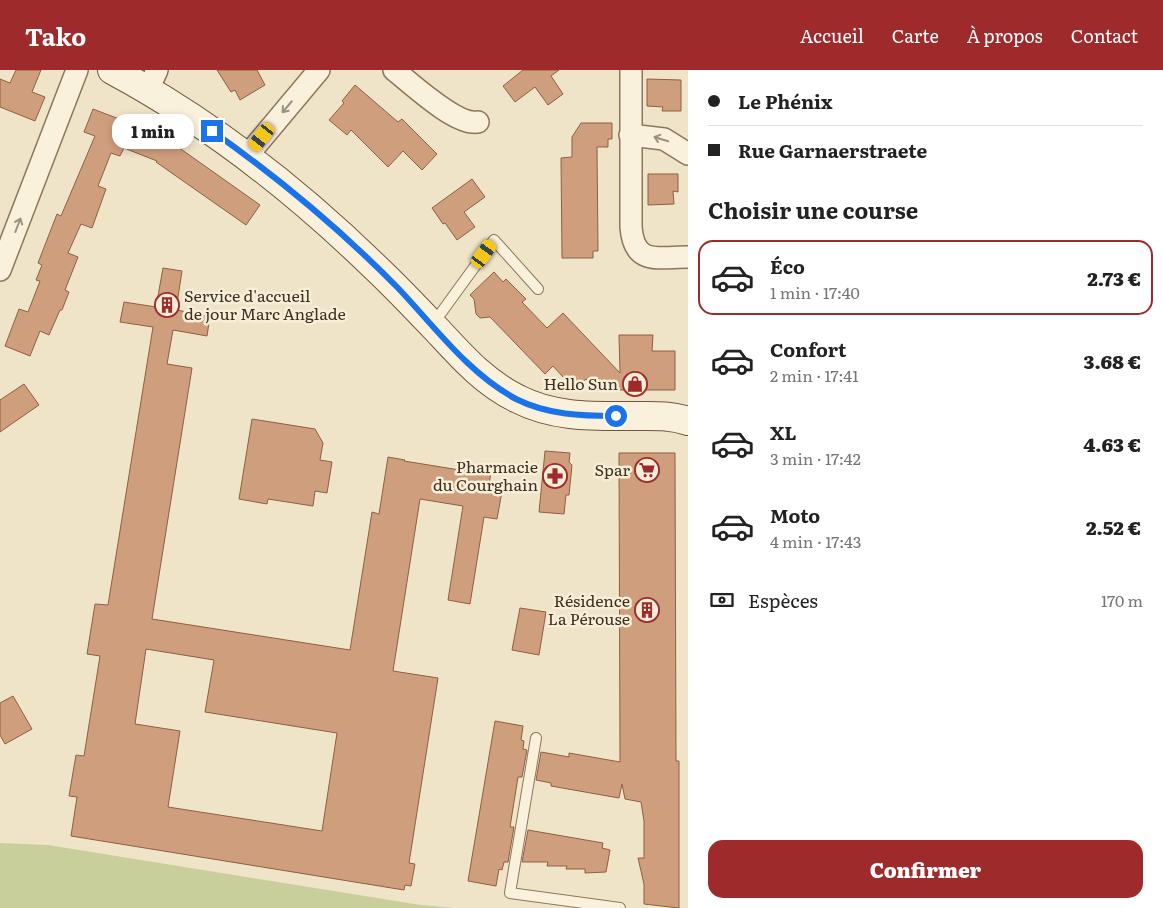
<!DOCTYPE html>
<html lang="fr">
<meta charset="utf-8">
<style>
:root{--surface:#fff;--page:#f2f2f2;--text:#222;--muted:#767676;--line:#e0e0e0;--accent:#9e2a2b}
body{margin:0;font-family:Literata,serif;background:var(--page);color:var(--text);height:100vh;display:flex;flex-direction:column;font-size:19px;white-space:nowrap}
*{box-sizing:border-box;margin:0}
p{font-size:16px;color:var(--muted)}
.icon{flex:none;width:28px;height:28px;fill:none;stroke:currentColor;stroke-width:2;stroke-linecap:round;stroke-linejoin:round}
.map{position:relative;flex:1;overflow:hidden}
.panel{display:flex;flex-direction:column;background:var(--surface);width:475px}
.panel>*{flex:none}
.hud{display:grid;align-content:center;height:110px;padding:0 20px;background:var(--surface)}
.end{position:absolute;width:22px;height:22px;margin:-11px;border:6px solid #1a73e8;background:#fff;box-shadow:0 0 0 2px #fff}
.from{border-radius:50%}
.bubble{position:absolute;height:35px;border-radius:15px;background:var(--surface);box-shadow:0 2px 8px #0003;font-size:16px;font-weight:800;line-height:35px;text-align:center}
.car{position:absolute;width:15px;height:30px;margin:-15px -8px;border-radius:6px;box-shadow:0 0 4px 1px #0007;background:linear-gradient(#f5c518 24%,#345 0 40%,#f5c518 0 76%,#345 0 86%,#f5c518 0)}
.hud b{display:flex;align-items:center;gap:18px;height:48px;font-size:19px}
.hud b+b{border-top:1px solid var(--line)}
.hud i{width:12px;height:12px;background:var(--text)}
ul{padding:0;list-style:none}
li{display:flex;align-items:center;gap:15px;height:75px;margin:0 10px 8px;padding:0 10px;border:2px solid transparent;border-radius:15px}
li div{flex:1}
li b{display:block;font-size:19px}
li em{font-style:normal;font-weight:800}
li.selected{border-color:var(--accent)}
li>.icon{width:45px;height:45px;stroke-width:1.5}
h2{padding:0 20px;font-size:22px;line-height:60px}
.pay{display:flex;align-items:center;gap:12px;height:55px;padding:0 20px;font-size:19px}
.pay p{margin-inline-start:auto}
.cta{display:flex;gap:10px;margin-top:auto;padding:10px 20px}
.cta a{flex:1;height:58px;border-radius:15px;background:var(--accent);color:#fff;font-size:20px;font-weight:800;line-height:58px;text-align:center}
header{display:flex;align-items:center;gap:30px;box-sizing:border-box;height:70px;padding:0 25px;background:var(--accent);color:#fff}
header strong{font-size:24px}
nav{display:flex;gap:28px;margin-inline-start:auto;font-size:18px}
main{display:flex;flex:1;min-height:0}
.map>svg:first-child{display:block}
.green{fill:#c9cf9b}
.building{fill:#cf9f7d;stroke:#8d5f41;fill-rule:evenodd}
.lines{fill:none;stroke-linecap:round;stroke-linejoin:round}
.lane-casing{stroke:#8d765c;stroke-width:12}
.street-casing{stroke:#8d765c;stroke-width:24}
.secondary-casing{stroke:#6f573f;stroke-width:30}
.lane{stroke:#faf1dc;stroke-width:10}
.street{stroke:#faf1dc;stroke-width:21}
.secondary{stroke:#faf1dc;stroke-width:28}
.oneway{stroke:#9c907e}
.route{stroke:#1a73e8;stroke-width:6}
.labels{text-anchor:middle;stroke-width:5;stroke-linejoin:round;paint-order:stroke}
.poi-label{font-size:16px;fill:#3d2e20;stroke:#f7eed8;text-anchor:end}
</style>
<header>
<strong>Tako</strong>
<nav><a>Accueil</a><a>Carte</a><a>À propos</a><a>Contact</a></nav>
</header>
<main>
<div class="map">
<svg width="688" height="838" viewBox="0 0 688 838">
<rect width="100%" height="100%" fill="#f0e4c8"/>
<path class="green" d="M0,773L48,775L421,835L455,838H0Z"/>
<path class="building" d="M16,0H41L32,22L45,27L35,51L0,37V9L10,13Z
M217,0H257L265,15L240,30L235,20L231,22Z
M523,0H559L551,6L563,24L548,35L535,17L515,32L503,16Z
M647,9L681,10V41H662L663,37L647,36Z
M355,15L398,52L402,49L437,84L422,100L403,81L388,97L351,60L347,65L329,50L344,33L342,31Z
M93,39L161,65L260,135L246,155L156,92L157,91L124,78L120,86L111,83L98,116L106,119L92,158L81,154L68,183L78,187L65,220L69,222L62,240H60L49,265L40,261L30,286L5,276L19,239L28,242L40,211L36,210L42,195L38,193L57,144L61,146L95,66L84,62Z
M581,53H612V69H608V77H597L598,181H593V188H562L561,88L572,87V67Z
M648,104H678V122L673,121L674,134L648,135Z
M472,109L485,127L464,142L475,157L457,170L445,153L443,154L432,138Z
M163,198L182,201L176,240L210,246L207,266L173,260L167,294L192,298L152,549L350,580L372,442L379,444L388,387L405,390L404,391L472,402L473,401L491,403L489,414L503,416L497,449L484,447L470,534L448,530L463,436L420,429L393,601L438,608L409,793L415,794L411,816L405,815L404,820L71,766L77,727L69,726L76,685L84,686L100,586L87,584L95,534L108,535L153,257L120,252L124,232L156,237ZM146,579L214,590L205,642L337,663L322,761L168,737L180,661L135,654Z
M494,202L503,212L506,209L526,229L522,232L547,258L563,243L620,303L619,265H653L652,281H675V320H596L586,309L574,319L553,296L545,304L490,247L480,248L476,244L474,229L470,225Z
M24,314L39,335L0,362V330Z
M252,349L315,359L323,373L320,390L332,392L327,423L315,421L313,436L268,429L267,434L239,429Z
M545,381L570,383L569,392L572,395L569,425H566L564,444L539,442Z
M619,383H675L676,691H679V838L644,834V814L638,788H644V751L641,732L625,729L622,714L619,728L551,716V713L536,710L541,682L569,687V683L620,692Z
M520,538L546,542L539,585L512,580Z
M13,626L32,659L5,674L0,665V633Z
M495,651L523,656L521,670L524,671L523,679L527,680L522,707H518L510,757H514L508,792H504L502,800L499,799L496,816L468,811Z
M528,760L603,773L602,778L610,780L606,802L585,803V799H566L567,796H547L548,792H522Z"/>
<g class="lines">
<defs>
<path id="lane" d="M433,254L494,170L538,219
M536,668L510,823L620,838"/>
<path id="street" d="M394,0C412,14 456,56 478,52
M631,0V157C634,196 658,187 688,187
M148,20L157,0
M630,65L664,69L688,84
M247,86L319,0
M0,200L77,0"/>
<path id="secondary" d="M112,0C211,53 297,121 377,199C398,219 418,240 438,261C462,287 485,313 518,329C555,348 595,346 636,346C654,346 671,345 688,351"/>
</defs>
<use href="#lane" class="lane-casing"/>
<use href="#street" class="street-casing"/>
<use href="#secondary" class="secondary-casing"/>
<use href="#lane" class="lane"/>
<use href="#street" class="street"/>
<use href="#secondary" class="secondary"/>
</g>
<defs><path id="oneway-shaft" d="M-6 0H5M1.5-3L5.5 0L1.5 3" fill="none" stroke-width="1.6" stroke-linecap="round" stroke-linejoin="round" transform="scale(1.25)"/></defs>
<g class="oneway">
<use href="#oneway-shaft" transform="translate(287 37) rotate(130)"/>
<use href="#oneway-shaft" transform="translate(661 69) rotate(-163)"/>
<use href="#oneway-shaft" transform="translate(18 155) rotate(-69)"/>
</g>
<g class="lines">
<path class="route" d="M212,61C279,108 341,160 398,218C435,257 468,303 516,329C548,345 582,346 616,346"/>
</g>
<defs>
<symbol id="building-ring" viewBox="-11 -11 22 22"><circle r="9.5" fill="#f7eed8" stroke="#9e2a2b" stroke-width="1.5"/><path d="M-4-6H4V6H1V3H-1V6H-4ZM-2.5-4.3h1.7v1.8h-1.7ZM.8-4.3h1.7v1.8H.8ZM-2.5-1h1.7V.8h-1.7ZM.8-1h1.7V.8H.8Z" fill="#9e2a2b"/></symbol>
<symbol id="shop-ring" viewBox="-11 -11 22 22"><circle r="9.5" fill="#f7eed8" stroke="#9e2a2b" stroke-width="1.5"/><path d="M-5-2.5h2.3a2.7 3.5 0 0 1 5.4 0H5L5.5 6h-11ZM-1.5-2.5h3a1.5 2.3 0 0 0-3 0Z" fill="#9e2a2b"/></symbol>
<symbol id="supermarket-ring" viewBox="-11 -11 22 22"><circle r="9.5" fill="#f7eed8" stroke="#9e2a2b" stroke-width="1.5"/><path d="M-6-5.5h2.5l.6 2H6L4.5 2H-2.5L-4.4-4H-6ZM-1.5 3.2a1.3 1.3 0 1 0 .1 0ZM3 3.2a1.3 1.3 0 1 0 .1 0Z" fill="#9e2a2b"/></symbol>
<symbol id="pharmacy-ring" viewBox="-11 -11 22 22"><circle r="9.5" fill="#f7eed8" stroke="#9e2a2b" stroke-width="1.5"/><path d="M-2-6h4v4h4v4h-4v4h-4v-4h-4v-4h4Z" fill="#9e2a2b"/></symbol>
</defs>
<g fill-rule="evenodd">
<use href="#building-ring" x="153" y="221" width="28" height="28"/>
<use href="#shop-ring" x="621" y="300" width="28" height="28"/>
<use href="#supermarket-ring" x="633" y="386" width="28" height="28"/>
<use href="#pharmacy-ring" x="541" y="392" width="28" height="28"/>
<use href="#building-ring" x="633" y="526" width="28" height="28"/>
</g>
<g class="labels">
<g class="poi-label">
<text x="184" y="232" text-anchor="start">Service d'accueil<tspan x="184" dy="18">de jour Marc Anglade</tspan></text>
<text x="618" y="320">Hello Sun</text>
<text x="538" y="403">Pharmacie<tspan x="538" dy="18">du Courghain</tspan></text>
<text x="630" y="406">Spar</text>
<text x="630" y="537">Résidence<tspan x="630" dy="18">La Pérouse</tspan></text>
</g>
</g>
</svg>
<i class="end from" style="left:616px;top:346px"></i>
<i class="end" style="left:212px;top:61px"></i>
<div class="bubble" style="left:112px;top:44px;width:82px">1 min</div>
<i class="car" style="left:262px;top:67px;rotate:218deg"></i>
<i class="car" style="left:484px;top:184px;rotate:36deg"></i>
</div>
<section class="panel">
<div class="hud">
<b><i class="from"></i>Le Phénix</b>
<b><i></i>Rue Garnaerstraete</b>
</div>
<h2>Choisir une course</h2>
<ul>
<li class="selected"><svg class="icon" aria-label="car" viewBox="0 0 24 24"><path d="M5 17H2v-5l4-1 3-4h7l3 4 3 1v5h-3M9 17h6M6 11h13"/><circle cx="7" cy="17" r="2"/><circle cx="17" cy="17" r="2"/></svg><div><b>Éco</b><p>1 min · 17:40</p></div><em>2.73 €</em></li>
<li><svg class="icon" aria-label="car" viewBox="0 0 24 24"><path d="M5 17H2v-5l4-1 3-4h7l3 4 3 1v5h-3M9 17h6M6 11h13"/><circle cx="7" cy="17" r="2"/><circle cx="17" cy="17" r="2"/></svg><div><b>Confort</b><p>2 min · 17:41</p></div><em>3.68 €</em></li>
<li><svg class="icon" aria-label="car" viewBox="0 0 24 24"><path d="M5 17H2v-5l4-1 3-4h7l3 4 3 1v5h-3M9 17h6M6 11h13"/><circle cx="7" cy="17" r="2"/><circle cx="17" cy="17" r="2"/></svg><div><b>XL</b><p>3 min · 17:42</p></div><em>4.63 €</em></li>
<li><svg class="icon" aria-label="car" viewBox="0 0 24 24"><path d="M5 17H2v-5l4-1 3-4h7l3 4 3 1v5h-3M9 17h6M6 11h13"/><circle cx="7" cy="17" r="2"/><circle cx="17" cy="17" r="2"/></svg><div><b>Moto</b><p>4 min · 17:43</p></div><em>2.52 €</em></li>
</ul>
<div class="pay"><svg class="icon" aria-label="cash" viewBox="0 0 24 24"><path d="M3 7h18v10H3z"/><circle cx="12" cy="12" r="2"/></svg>Espèces<p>170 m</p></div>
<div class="cta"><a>Confirmer</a></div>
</section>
</main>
